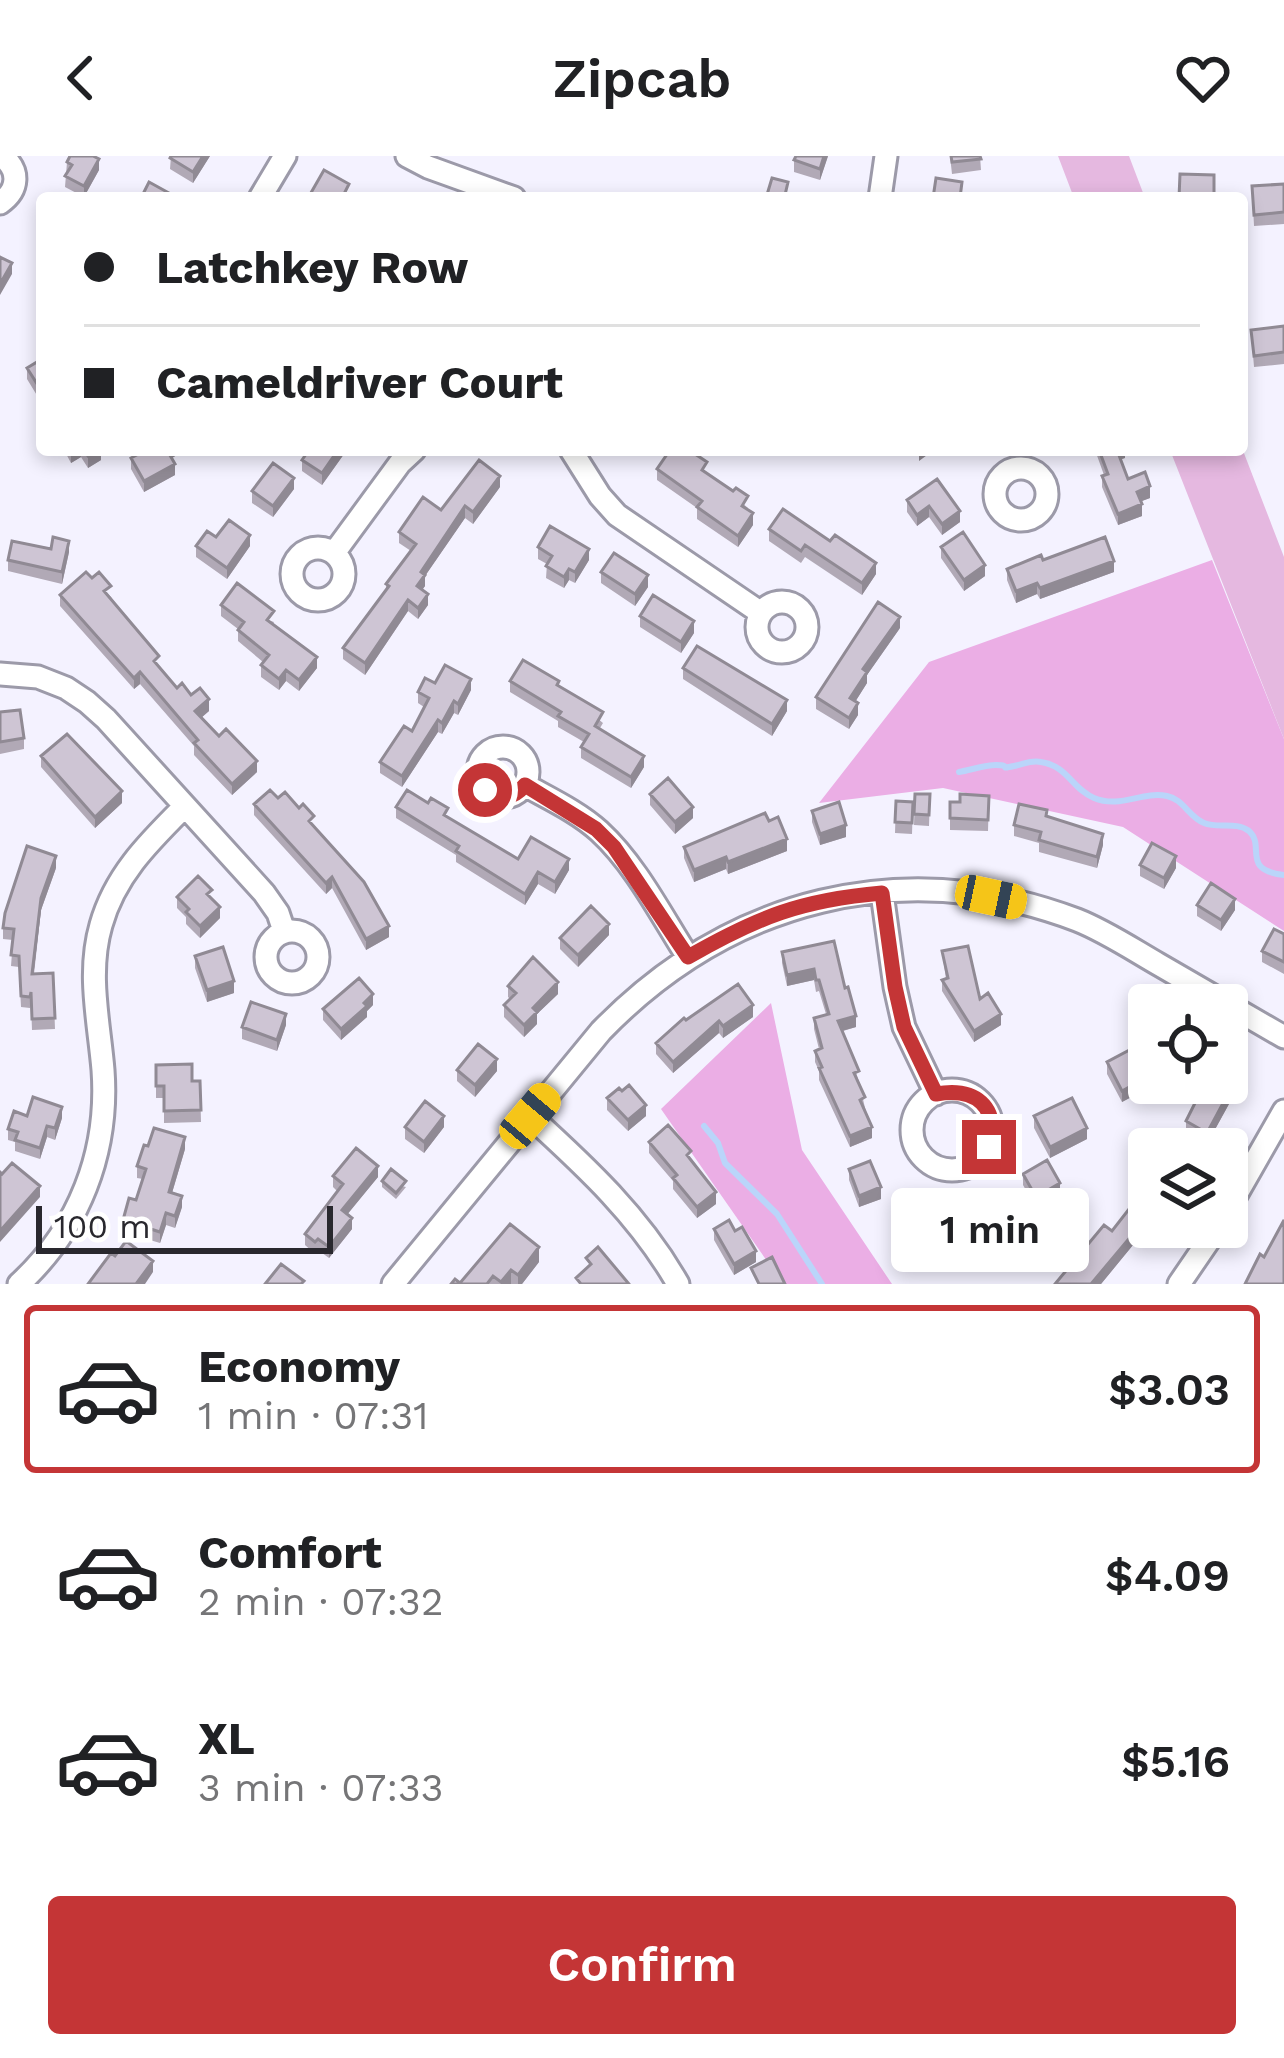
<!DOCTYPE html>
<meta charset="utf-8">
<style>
:root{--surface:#fff;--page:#f2f2f2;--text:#202124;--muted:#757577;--line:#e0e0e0;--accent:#c43536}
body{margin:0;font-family:"Work Sans",sans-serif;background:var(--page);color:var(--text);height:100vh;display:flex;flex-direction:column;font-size:45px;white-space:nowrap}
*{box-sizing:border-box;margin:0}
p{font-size:39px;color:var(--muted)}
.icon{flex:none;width:66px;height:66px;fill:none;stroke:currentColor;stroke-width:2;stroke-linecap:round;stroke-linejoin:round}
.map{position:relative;height:1128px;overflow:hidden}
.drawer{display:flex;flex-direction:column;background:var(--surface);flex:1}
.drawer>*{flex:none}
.banner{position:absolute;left:36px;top:36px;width:1212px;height:264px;border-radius:12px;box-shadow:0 6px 18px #0003;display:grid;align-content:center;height:264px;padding:0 48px;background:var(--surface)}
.fabs{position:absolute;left:1128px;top:828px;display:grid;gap:24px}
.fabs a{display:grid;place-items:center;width:120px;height:120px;border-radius:12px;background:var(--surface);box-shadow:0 6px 18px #0003;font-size:60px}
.scale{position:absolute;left:36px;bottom:30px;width:297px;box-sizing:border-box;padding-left:12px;border:6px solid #29282e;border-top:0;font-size:33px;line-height:42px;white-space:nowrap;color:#29282e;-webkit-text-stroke:9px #fff;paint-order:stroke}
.end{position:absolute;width:54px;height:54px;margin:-27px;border:15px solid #c43536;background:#fff;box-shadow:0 0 0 6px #fff}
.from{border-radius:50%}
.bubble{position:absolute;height:84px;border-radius:12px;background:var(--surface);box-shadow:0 6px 18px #0003;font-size:39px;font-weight:600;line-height:84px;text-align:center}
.car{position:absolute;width:36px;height:72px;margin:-36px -18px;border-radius:15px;box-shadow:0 0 9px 3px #0007;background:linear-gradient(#f5c518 24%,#345 0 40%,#f5c518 0 76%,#345 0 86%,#f5c518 0)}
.banner b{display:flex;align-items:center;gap:42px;height:114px;font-size:45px}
.banner b+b{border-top:3px solid var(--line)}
.banner i{width:30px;height:30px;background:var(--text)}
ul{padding:21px 0 0;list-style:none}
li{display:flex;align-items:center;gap:36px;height:168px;margin:0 24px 18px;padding:0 24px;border:6px solid transparent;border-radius:12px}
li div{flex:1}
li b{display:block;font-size:45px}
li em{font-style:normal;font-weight:600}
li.selected{border-color:var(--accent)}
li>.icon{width:108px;height:108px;stroke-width:1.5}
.cta{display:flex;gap:24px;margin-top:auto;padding:24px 48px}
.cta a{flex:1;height:138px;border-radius:12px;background:var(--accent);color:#fff;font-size:48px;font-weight:600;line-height:138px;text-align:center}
header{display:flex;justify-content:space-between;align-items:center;height:156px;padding:0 48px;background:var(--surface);font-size:54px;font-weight:600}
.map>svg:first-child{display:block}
.green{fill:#e5b8e0}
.forest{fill:#ebaee5}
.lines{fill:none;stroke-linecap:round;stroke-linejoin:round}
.stream{stroke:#bad5fa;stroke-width:6}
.minor-casing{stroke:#9c9aa9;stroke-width:27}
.minor{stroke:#fff;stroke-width:21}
.wall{fill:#b1a9b6}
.shaded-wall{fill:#908a94}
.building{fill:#cec5d4;stroke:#908a94;stroke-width:3}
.route{stroke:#c43536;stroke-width:15}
</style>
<header><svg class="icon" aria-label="back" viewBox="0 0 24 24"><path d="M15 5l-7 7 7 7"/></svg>Zipcab<svg class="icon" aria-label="heart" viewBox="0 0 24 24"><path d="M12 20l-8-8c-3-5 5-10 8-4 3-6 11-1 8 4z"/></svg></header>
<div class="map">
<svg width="1284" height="1128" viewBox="0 0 1284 1128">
<rect width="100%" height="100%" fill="#f4f2ff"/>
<path class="green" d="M1058,0H1129L1145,42H1074Z
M1242,292L1284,401V583L1170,294Z"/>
<path class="forest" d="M1212,404L1284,583V775L1123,671L943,632L819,647L929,506Z
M771,847L802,994L892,1128H783L661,953Z"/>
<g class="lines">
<path class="stream" d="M959,616C971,614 984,609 996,609C1014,609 996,614 1014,610C1025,608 1030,604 1041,606C1068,610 1072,633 1094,642C1121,653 1141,635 1167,640C1183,643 1189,661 1204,667C1218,673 1236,665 1249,675C1266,690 1240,714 1284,719
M704,970L718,987L725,1007L777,1058L822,1128"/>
<defs>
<path id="minor" d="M407,0L428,11L514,42
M260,42L285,0
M880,42L886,0
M0,47C19,34 20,14 2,0
M571,294L600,340L617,359L761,457
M995 338a26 26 0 1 1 52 0a26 26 0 1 1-52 0Z
M292 418a26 26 0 1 1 52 0a26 26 0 1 1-52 0Z
M334,397L400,307L414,294
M757 471a25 25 0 1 1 50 0a25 25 0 1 1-50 0Z
M0,518L38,521L66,532L87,546L106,563L264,737L278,757L284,775
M478 616a25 25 0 1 1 50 0a25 25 0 1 1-50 0Z
M525,629C550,643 578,656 599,675C636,709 661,759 688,801
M882,737L895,831L904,871L936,938
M266 801a26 26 0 1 1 52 0a26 26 0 1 1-52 0Z
M912 974a40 40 0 1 1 80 0a40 40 0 1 1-80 0Z
M530,960C586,1011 640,1061 678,1128
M1227,1055L1284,955
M19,1128C79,1073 109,996 103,914C99,866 87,817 101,769C115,719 149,686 184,651
M393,1128L601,875C729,743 902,698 1077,764C1105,775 1132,793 1158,808C1200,832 1242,857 1284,881
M1179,1128L1218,1071"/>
</defs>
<use href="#minor" class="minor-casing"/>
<use href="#minor" class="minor"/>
</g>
<path class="wall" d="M171,0H210L193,27L170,13Z
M828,0L820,24L794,16V4Z
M950,0H980L981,14L952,18Z
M67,6L99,14L84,41L65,31Z
M1284,28V68L1254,70L1252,30Z
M42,73V98L36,94V83Z
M1284,170V208L1254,211L1251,174Z
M42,203L41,246L27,223V212Z
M64,294H101V304L88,312L81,301L71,307Z
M146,294H185L172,302L175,319L144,336L131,313V302Z
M344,294V298L322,329L302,315V304Z
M1095,294H1125V302L1120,303L1128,323L1150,342L1141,345L1142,360L1118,369L1102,331V320L1104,319Z
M657,313L707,317L748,352L747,353L753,369L738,391L697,363V352L657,324Z
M937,323L960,366L942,379L929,361L917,370L907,356V344Z
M500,331L473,368L465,362L425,420V430L422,434L428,449L418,463L408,455L365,519L343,503V492L386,434V428L411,395L399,387V376L441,354Z
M294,333L273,361L252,347V335Z
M769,373L876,418L862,439L805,401L801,407L769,385Z
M216,381L250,390L227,423L196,401V390Z
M538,391L589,404L575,427L569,424L564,432L546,422L547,408L538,403Z
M941,391L985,420L964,435L941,402Z
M69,396L62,428L8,415V404Z
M1043,404L1114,416L1040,443L1037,438L1016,447L1007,424V413Z
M601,416L648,431L635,450L601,427Z
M92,422L111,441L159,511L177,532L191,539L209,555L201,562L257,616L232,639L194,599V590L140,528L134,533L60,450V439Z
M221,449L274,466L273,468L317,512L299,535L286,525L279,534L261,521V509L263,506L238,485V473L221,460Z
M640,460L694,477L681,497L640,471Z
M900,472L867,519V527L855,546L858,559L849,573L816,553V541Z
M683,512L787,555L772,580L683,523Z
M510,525L559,530L603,567L600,572L644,611L631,632L581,602V591L584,586L558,571V565L510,536Z
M435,527L471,534L458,559L454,557L442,578L438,576L402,631L380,617V606L412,575L424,551L418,547V536Z
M0,556L24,582V593L0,598Z
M41,600L122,647L95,672L41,611Z
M650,638L693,662L675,678L650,649Z
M915,638H930L929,670L914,669Z
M989,640L988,675L950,674V646H960Z
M278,642L314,670L389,781L366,794L332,732L326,738L254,659V648Z
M896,645L913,646L912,678L895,677Z
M396,651L448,661L518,703L569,714L555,738L538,728L525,749L456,706V699L396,662Z
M812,655L846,681L820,689L812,666Z
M1047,660L1103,689L1097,712L1039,696V687L1014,680V669Z
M769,665L787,695L728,718L726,713L694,726L684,702V691Z
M1140,709L1176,712L1164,733L1140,720Z
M56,712L41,754L34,818L53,817L55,873L32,874L31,847L30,852L21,851L19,811L11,810L13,784L3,783V772Z
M177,741L212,742L220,762L200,782L186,768V761L177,752Z
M1197,749L1235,754L1221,775L1197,760Z
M1284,778V818L1262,806V795Z
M609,779L578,811L560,793V782Z
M942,795L1001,869L974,886L942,835V824L946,823Z
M782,796L845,832L856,871L843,875L859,926L872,982L850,991L819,924V915L815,906V895L819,893L814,873V862L826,858L819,835L816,836L814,824L787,830L782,807Z
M195,800L234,837L207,846L195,812Z
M519,815L558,838L537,858V868L524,881L504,861V849L510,843L508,841V830L519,819Z
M373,849L367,855V861L341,884L323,864V853Z
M753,861L723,882L719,877L673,917L656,898V887L686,864Z
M286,869L277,895L242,883V871Z
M1107,906L1152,927V930L1122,946L1107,918Z
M156,909L192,925H200L201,966L164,967V942H156Z
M457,914L497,915L475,941L457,925Z
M1235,937L1207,988L1186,977V965Z
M607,942L646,960L628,975L607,954Z
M27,960L62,962L55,984L47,981L40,1003L15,995V986L8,984V973Z
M1034,960L1087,983L1050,1002L1034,972Z
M405,971H444L424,997L405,983Z
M649,986L691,1004L716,1048L697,1062L673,1033V1025L649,997Z
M185,993L172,1037L182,1051L175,1072L166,1069L160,1087L123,1076V1064L136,1044L143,1023L137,1022V1010Z
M849,1013L881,1043L859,1051L849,1024Z
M1023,1018L1060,1038L1036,1052L1023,1029Z
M333,1020L378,1021L347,1058L352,1073L329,1102L318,1094L315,1098L305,1089V1078L337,1035L333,1031Z
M382,1025L406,1031L396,1043L382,1031Z
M1149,1047L1148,1083L1142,1078L1101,1128H1055L1112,1075Z
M988,1057L1027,1077L1002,1091L988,1068Z
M930,1059L967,1081L943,1094L930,1070Z
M714,1073L735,1075L756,1106L734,1119L714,1084Z
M539,1106L522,1128H451L460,1127Z"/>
<path class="shaded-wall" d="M203,0H210L193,27V16Z
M824,0H828L820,24V13Z
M99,3V14L84,41V30Z
M12,107V118L0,139V128Z
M74,294H81V301L71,307V296Z
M96,294H101V304L88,312V300Z
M167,294H185L167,305Z
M338,294H344V298L322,329V317Z
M919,294H934L919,305Z
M1116,294H1125V302L1116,305Z
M175,308V319L144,336V325Z
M500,320V331L473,368V356Z
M294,322V333L273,361V350Z
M1150,330V342L1137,347V336Z
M1142,348V360L1118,369V358Z
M465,350V362L425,420V430L417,441V430L421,416Z
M929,350V361L917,370V359Z
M960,355V366L942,379V368Z
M753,357V369L738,391V380Z
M250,379V390L227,423V412Z
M69,385V396L62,428V416Z
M589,393V404L575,427V416Z
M1114,405V416L1040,443V432Z
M876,407V418L862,439V427Z
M985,409V420L964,435V424Z
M569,413V424L564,432V421Z
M648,419V431L635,450V438Z
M1037,427V438L1016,447V435Z
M428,438V449L418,463V452Z
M408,444V455L365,519V507Z
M900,461V472L867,519V527L850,554V542L863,513Z
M694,465V477L681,497V486Z
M317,501V512L299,535V524Z
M286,514V525L279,534V523Z
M140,516V528L134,533V522Z
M471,523V534L458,559V548Z
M209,543V555L195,567V555Z
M787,544V555L772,580V568Z
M454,545V557L442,578V567Z
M858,547V559L849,573V562Z
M438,564V576L402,631V620Z
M644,600V611L631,632V621Z
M257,605V616L232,639V628Z
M122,635V647L95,672V661Z
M693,651V662L675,678V666Z
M846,669V681L820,689V678Z
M1103,678V689L1097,712V701Z
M787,683V695L728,718V706Z
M56,700V712L41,754L32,830L41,742Z
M1176,700V712L1164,733V722Z
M726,701V713L694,726V714Z
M569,703V714L555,738V726Z
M538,716V728L525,749V738Z
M332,721V732L326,738V727Z
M1235,743V754L1221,775V764Z
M220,751V762L200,782V770Z
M609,768V779L578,811V799Z
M389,770V781L366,794V783Z
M814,813V824L787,830V819Z
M234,825V837L207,846V834Z
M558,826V838L537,858V868L524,881V869L533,852Z
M373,838V849L367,855V861L341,884V873Z
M753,849V861L723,882V870Z
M286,858V869L277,895V884Z
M1001,858V869L974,886V875Z
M856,860V871L838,876V865Z
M719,865V877L673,917V906Z
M497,903V915L475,941V929Z
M1149,920V927H1152V930L1122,946V935Z
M1235,925V937L1207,988V977Z
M646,949V960L628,975V964Z
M62,951V962L55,984V972Z
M444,960V971L424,997V986Z
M47,970V981L40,1003V992Z
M872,971V982L850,991V980Z
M1087,972V983L1050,1002V991Z
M185,981V993L169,1047V1036Z
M378,1010V1021L342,1065V1054Z
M1060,1027V1038L1036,1052V1041Z
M40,1030V1041L0,1086V1075Z
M881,1031V1043L859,1051V1040Z
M716,1036V1048L697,1062V1051Z
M182,1040V1051L175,1072V1060Z
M166,1057V1069L160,1087V1076Z
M352,1062V1073L329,1102V1091Z
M1027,1066V1077L1002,1091V1080Z
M1142,1067V1078L1101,1128H1091Z
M967,1069V1081L943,1094V1082Z
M1157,1071L1148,1083V1072Z
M539,1091V1106L522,1128H518V1119Z
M756,1095V1106L734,1119V1108Z
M153,1105V1116L145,1128H136Z
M511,1114V1128H501V1126Z"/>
<path class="building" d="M70,0H93L99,3L84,30L65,20L72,9L67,6Z
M171,0H203L193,16L170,2Z
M796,0H824L820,13L794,4Z
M951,0H980L981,3L952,6Z
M324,14L349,28L342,42H308Z
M1180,18L1214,19V42H1179Z
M772,22L788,26L785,39L796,42H766Z
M936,22L962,26L960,42H933Z
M149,26L178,42H141Z
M1284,28V56L1254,59L1252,30Z
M0,101L12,107L0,128Z
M1284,170V196L1254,200L1251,174Z
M42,203V234H41L27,212Z
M84,294H98L88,300Z
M146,294H167L175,308L144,325L131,302Z
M309,294H338L322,317L302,304Z
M670,294H689L707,306L702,314L733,335L736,332L748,340L742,350L753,357L738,380L697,351L702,345L657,313Z
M1099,294H1117L1128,323L1145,316L1150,330L1137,336L1142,348L1118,358L1102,320L1108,318Z
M479,304L500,320L473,356L465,350L421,416L425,419L417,430L428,438L418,452L408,444L365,507L343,492L389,430L386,428L416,388L399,376L423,341L441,354Z
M273,307L294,322L273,350L252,335Z
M937,323L960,355L942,368L929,350L917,359L907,344Z
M783,353L830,385L835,379L876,407L862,427L805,389L801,395L769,373Z
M229,364L250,379L227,412L196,390L207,375L216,381Z
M550,370L589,393L575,416L569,413L564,421L546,410L552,400L538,391Z
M963,376L985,409L964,424L941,391Z
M53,381L69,385L62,416L8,404L12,385L51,393Z
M1105,381L1114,405L1040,432L1037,427L1016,435L1007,413L1041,399L1043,404Z
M614,397L648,419L635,438L601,416Z
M86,416L92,422L99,416L111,430L104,435L159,500L154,505L177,532L182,527L191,539L200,532L209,543L195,555L219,580L226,573L257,605L232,628L194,587L198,584L140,516L134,522L60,439Z
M237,427L274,455L267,464L317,501L299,524L286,514L279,523L261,509L269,499L238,474L244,466L221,449Z
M653,439L694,465L681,486L640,460Z
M878,446L900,461L863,513L867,516L850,542L858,547L849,562L816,541Z
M697,490L787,544L772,568L683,512Z
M523,504L559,525L557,529L603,556L595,570L644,600L631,621L581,591L589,578L558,560L561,556L510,525Z
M445,509L471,523L458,548L454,545L442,567L438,564L402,620L380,606L404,570L412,575L429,542L418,536L425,522L435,527Z
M20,554L24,582L0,586V556Z
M67,578L122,635L95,661L41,600Z
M668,622L693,651L675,666L650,638Z
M270,634L278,642L285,636L299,652L303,648L314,660L309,665L364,726L389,770L366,783L332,721L326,727L254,648Z
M407,634L428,647L431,642L448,652L444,659L518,703L531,681L569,703L555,726L538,716L525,738L456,695L459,690L396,651Z
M915,638H930L929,659L914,658Z
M960,638L989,640L988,664L950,662V646H960Z
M896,645L913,646L912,667L895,666Z
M839,646L846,669L820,678L812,655Z
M1019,648L1047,654L1046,660L1103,678L1097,701L1039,684L1041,676L1014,669Z
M765,657L769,665L778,661L787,683L728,706L726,701L694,714L684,691Z
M1152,687L1176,700L1164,722L1140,709Z
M27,690L56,700L41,742L32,818L53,817L55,862L32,863L31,836L30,841L21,840L19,800L11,799L14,773L3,772L5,757Z
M198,720L212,734L207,738L220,751L200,770L186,756L189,753L177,741Z
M1211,727L1235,743L1221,764L1197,749Z
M591,750L609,768L578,799L560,782Z
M1274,773L1284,778V806L1262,795Z
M834,785L845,832L848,831L856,860L838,865L859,915L854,917L865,941L860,944L872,971L850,980L819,912L822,911L815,895L822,892L814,862L829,858L819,824H816L814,813L787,819L782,796Z
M968,790L980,843L988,837L1001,858L974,875L942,824L948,822L942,795Z
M223,791L234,825L207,834L195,800Z
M533,801L558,826L533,852L537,856L524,869L504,849L516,837L508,830Z
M359,822L373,838L364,847L367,850L341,873L323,853Z
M738,828L753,849L723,870L719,865L673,906L656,887L684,862L686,864Z
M251,846L286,858L277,884L242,871Z
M478,888L497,903L475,929L457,914Z
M1137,890L1149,912V920L1122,935L1107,906Z
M192,908V925H200L201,954L164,955V930H156V909Z
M1227,921L1235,925L1207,977L1186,965L1205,927H1227Z
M629,929L646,949L628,964L607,942L619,932L622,935Z
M33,941L62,951L55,972L47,970L40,992L15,984L18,976L8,973L14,955L27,960Z
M1072,942L1087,972L1050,991L1034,960Z
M425,945L444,960L424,986L405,971Z
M668,969L691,995L687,999L716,1036L697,1051L673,1022L677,1019L649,986Z
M154,972L185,981L169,1036L182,1040L175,1060L166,1057L160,1076L123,1064L129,1042L136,1044L146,1013L137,1010L144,989L148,990Z
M356,992L378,1010L342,1054L352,1062L329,1091L318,1083L315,1086L305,1078L343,1028L333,1020Z
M1047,1004L1060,1027L1036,1041L1023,1018Z
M870,1005L881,1031L859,1040L849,1013Z
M12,1007L40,1030L0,1075V1016L2,1018Z
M391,1013L406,1025L396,1037L382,1025Z
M1140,1039L1149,1047L1148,1072L1142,1067L1091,1128H1055L1104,1069L1112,1075Z
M1014,1043L1027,1066L1002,1080L988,1057Z
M955,1046L967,1069L943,1082L930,1059Z
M729,1064L735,1075L742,1071L756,1095L734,1108L714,1073Z
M1284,1064V1128H1245L1260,1098L1264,1101Z
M510,1068L539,1091L518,1119L511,1114L501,1126L493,1120L487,1128H451L455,1123L460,1127Z
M126,1085L153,1105L136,1128H88L111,1097L115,1100Z
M598,1091L629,1128H581L576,1122L591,1108L586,1102Z
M772,1101L785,1128H759L751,1112Z
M281,1108L304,1125L301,1128H265Z"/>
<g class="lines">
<path class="route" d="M485,634C501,645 513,643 525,629L596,673L614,691L688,801C758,761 801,744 882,737L895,831L904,871L936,938C975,931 1000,950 989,991"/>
</g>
</svg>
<div class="fabs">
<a><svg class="icon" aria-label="locate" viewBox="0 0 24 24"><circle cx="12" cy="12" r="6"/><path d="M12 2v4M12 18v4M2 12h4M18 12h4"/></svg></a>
<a><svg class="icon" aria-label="layers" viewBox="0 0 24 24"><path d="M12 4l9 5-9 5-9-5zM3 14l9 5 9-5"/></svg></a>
</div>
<div class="scale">100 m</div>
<i class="end from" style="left:485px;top:634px"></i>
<i class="end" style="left:989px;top:991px"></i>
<div class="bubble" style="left:891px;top:1032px;width:198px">1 min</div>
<i class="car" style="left:991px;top:741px;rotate:102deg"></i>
<i class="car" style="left:530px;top:960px;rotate:40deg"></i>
<div class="banner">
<b><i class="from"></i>Latchkey Row</b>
<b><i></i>Cameldriver Court</b>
</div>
</div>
<section class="drawer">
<ul>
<li class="selected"><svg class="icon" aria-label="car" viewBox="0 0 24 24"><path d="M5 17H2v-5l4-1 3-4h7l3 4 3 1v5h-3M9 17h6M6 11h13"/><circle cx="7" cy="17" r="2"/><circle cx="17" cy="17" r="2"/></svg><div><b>Economy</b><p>1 min · 07:31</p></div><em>$3.03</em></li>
<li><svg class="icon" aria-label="car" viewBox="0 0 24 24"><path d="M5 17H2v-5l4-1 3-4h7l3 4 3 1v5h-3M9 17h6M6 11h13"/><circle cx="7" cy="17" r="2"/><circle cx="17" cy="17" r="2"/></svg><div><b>Comfort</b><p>2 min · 07:32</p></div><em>$4.09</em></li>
<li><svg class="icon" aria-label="car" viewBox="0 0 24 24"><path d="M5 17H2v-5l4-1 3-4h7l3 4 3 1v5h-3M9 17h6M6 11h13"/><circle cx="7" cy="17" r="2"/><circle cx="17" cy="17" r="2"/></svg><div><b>XL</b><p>3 min · 07:33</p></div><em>$5.16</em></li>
</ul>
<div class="cta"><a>Confirm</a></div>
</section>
